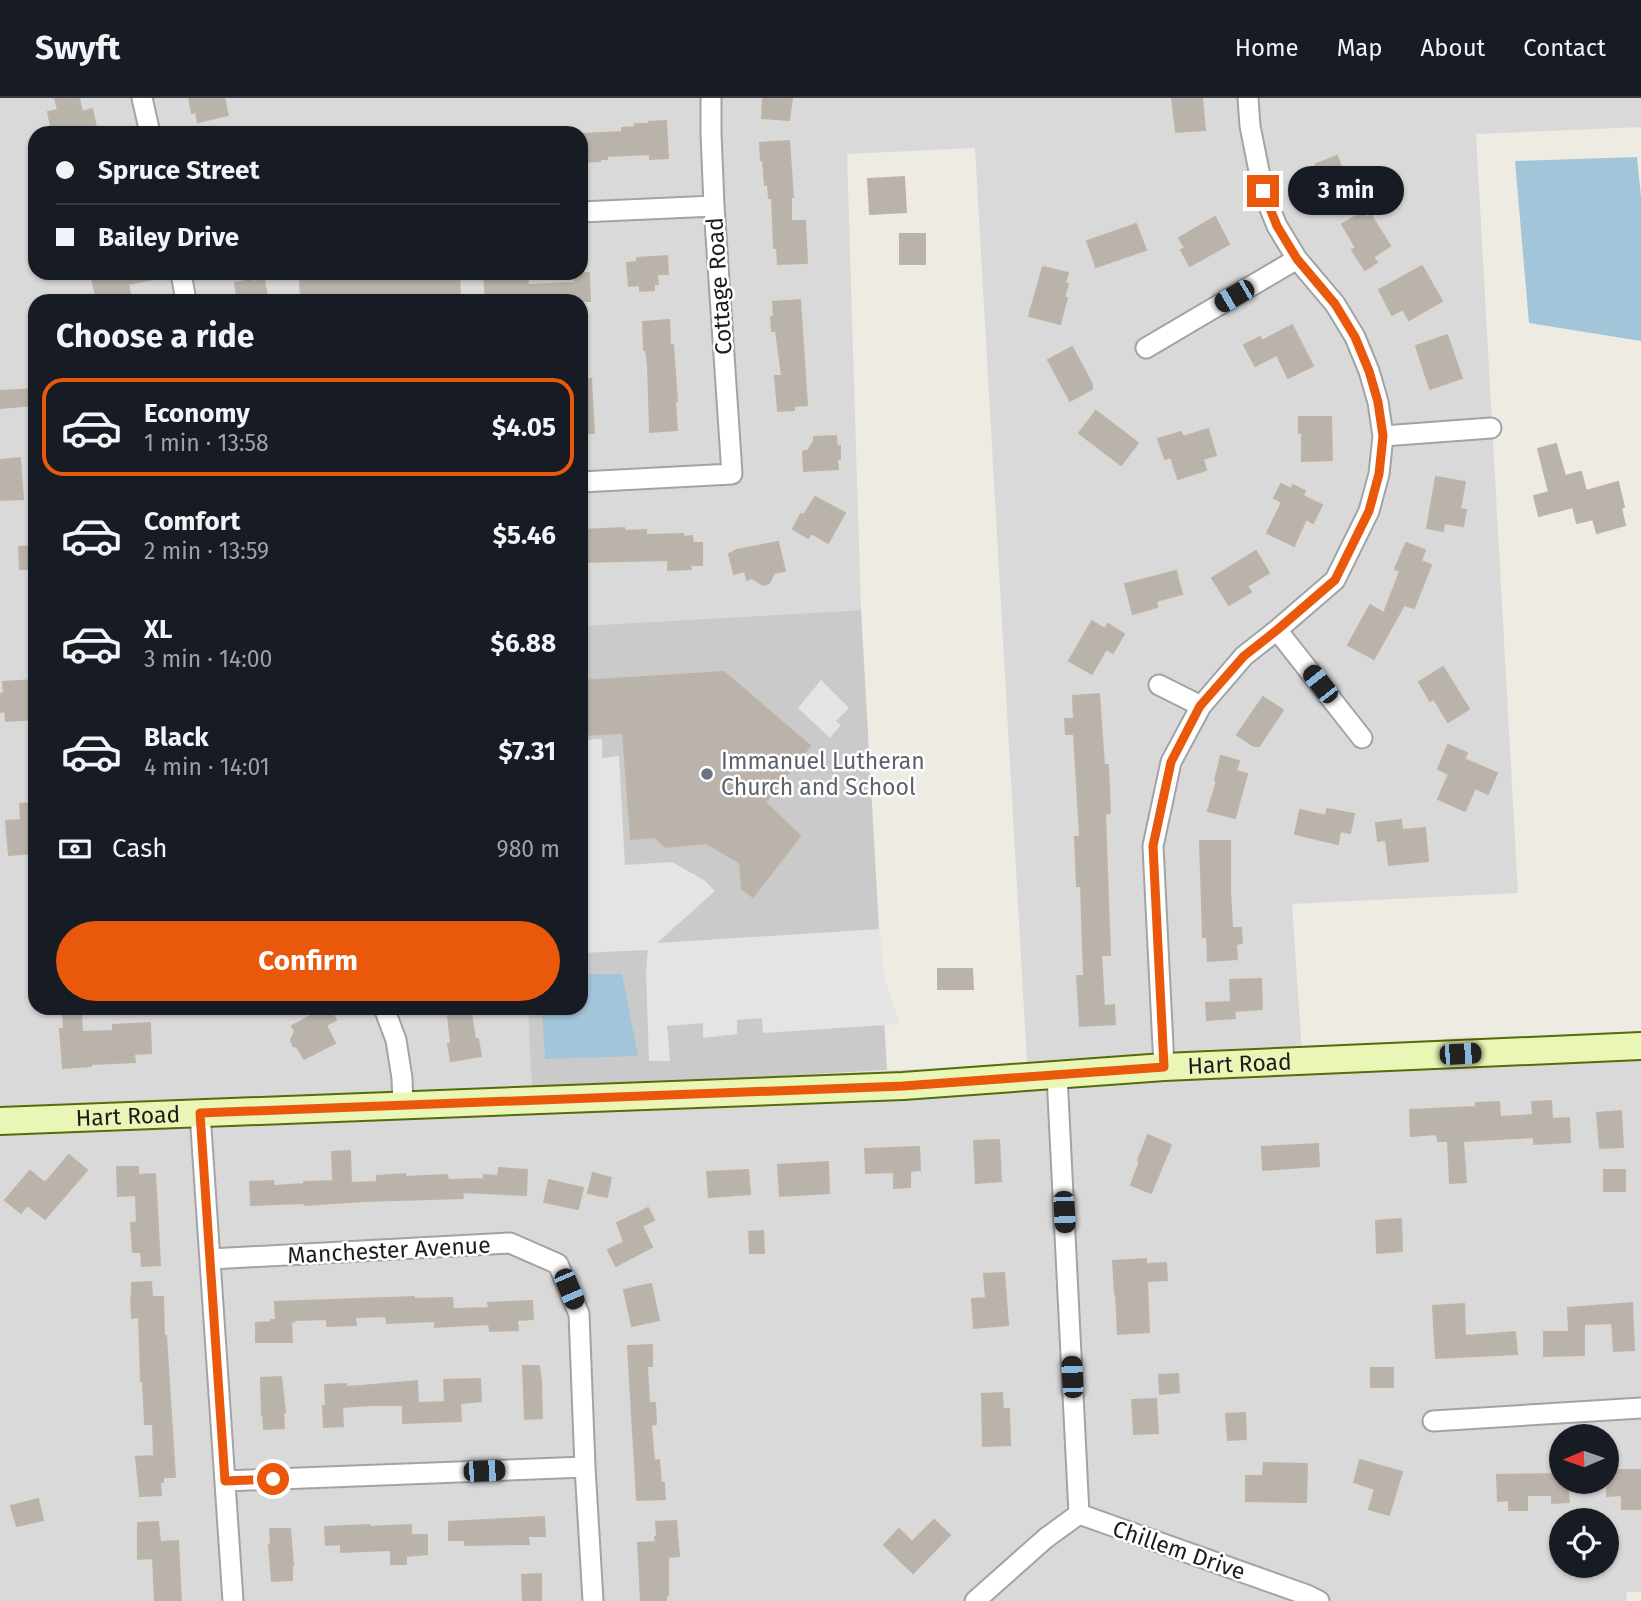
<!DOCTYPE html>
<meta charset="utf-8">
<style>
:root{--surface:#171b24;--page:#20242c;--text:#f1f3f6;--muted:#9ea1a6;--line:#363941;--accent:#ea580c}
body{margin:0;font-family:"Fira Sans",sans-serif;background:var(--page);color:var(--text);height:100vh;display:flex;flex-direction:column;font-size:26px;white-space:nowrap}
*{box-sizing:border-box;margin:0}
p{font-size:23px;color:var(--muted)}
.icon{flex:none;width:38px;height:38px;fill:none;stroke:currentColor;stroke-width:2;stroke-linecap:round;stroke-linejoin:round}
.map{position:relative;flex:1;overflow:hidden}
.side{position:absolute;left:28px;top:196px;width:560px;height:721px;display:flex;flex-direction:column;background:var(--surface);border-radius:21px;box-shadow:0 2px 5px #0004}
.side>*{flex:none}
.banner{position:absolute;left:28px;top:28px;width:560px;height:154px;border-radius:21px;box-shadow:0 2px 5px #0004;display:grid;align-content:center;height:154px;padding:0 28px;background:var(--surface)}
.needle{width:46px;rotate:268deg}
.buttons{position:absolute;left:1549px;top:1326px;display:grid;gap:14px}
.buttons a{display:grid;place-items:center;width:70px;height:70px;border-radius:50%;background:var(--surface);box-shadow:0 2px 5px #0004;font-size:35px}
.end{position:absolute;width:32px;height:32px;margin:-16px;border:9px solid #ea580c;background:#fff;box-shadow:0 0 0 4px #fff}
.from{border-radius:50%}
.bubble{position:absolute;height:49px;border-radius:24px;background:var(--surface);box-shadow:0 2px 5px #0004;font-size:23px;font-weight:700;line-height:49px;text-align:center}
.car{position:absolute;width:21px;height:42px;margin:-21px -10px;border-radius:9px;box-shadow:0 0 5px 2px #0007;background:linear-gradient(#222 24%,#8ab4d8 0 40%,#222 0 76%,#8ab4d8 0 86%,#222 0)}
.banner b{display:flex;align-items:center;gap:24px;height:66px;font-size:26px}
.banner b+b{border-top:2px solid var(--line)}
.banner i{width:18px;height:18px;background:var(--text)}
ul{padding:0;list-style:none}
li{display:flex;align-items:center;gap:21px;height:98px;margin:0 14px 10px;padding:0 14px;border:4px solid transparent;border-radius:21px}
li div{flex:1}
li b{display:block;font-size:26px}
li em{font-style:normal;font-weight:700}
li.selected{border-color:var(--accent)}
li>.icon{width:63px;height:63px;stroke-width:1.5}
h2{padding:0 28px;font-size:32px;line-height:84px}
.pay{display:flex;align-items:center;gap:18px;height:77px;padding:0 28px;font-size:26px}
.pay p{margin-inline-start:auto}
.button{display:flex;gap:14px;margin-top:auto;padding:14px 28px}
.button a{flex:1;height:80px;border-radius:42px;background:var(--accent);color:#fff;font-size:28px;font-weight:700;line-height:80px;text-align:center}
header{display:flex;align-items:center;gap:42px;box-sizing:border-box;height:98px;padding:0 35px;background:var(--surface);border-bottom:2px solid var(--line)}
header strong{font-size:33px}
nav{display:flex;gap:38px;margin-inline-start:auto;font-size:24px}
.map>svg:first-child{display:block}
.residential{fill:#dad9d9;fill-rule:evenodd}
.religious{fill:#cacaca}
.parking{fill:#e4e4e4}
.water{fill:#a3c5d9}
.building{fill:#b9b3ab;stroke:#beb3a5;stroke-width:2}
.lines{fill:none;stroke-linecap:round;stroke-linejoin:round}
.street-casing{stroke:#a3a3a3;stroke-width:23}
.secondary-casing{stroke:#546c09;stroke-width:30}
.street{stroke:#fff;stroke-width:19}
.secondary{stroke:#eaf6b6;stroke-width:26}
.route{stroke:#ea580c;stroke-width:9}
.worship-dot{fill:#6b7280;stroke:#fff;stroke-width:2.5}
.labels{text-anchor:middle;stroke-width:5;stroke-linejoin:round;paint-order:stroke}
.street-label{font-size:23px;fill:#1c1c1c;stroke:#fff}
.worship-label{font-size:23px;fill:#5b616d;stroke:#fff;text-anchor:start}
</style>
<header>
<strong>Swyft</strong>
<nav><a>Home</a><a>Map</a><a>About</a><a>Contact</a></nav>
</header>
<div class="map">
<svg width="1641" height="1503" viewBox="0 0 1641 1503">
<rect width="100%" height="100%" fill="#edebe2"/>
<path class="residential" d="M0,0H1641V29L1476,36L1518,795L1292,806L1302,955L1641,942V1494H1627L1626,1503H0ZM35,35H581V175H35ZM975,50L1027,965L533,992L528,910H35V203H581V528L861,512L847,56ZM1561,1339H1606V1384H1561ZM1561,1423H1606V1468H1561Z"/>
<path class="religious" d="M861,512L887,972L532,992L528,910H581V528Z"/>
<path class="parking" d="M821,582L849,610L836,623L841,627L830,640L798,610Z
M602,641V660L619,658L625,767L672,764L704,782L715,793L657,845L880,831L884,880L900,926L763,935L762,920L737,922V936L703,940V925L667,928L670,963H649L646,874L648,852L581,855V642Z"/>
<path class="water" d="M1637,59L1641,99V243L1529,225L1515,63Z
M581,876H622L638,958L545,961L542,910H581Z"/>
<path class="building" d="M55,0H79L82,14L92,11L96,29L72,35H63L62,31L52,33L48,14L58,12Z
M189,0H224L228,17L198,24L196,14L192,15Z
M763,0H792L789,22L762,20Z
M1172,0H1202L1205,32L1176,34Z
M666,23L668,60L650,61V56L607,58V61H600V63L583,64V60H581V36L622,34V30L635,29V26H649V24Z
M789,43L793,99H791V123H805L807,165L778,166L777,150H774L772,100H769L768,87H765L763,62H761L760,45Z
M1337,58L1350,91L1333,98L1336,106L1321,112L1312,89L1317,87L1311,73L1317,70L1316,66Z
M904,79L906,114L870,116L868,81Z
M1363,114L1367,120L1371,117L1390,148L1373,159L1377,164L1365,172L1352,152L1356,150L1342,126Z
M1215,119L1229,146L1190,168L1181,152L1185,150L1179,140Z
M1136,126L1146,152L1096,169L1087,143Z
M900,136H925V166H900Z
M667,158L668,176H657L658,186H654V192L640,193V187L629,188L627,165L637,164V160Z
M1422,168L1442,203L1409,222L1403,211L1392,217L1379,192Z
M1043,169L1068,175L1065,185L1068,186L1064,199L1067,200L1060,226L1029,218Z
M116,175H152L153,181L128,186L131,200L127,201L128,203H97L92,180Z
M373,175H404V180L429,179V175H459L460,200L399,203H301L300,179L327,176Z
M484,175H527L528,187L575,185V175H589L590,203H486Z
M251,182V184L264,182L268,203H238L235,185Z
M800,202L807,307L794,308V312L778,313L775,278H782L776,233H772L771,219H774L773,204Z
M669,222L670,248L673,247L677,303L675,304L677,332L650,334L648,268L646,252H644L643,224Z
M1292,227L1313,268L1288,280L1277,257L1255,268L1244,247L1260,239L1262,243Z
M1447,237L1462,280L1430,291L1416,248Z
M1072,249L1092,286V291L1070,303L1048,262Z
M581,281H591L594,335H581Z
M35,291V307L0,310V293Z
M1096,313L1138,345L1121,367L1079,335Z
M1299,319H1331L1332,362L1302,363V335H1299Z
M1208,331L1216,357L1203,361L1206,372L1178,381L1171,359L1165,361L1158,341L1181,334L1183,339Z
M836,338L837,348H840V361H837L838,371L804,373L803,355L804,353H808L814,343V339Z
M1556,346L1565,378L1581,374L1586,393L1618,384L1624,409L1621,410L1625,427L1597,435L1593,421L1577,425L1573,409L1539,418L1534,398L1549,394L1538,351Z
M20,360L23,401L0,402V362Z
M1436,379L1465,384L1460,411L1466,412L1463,428L1444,425L1443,433L1427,430Z
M1281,386L1291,391L1293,387L1305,393L1303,398L1322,407L1313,425L1306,421L1294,448L1267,435L1282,404L1274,400Z
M815,399L845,415L828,445L811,435L808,440L793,431L801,416L804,417Z
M624,430V433L646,432V437L683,436V439L692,438L693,445H702V467H690L691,471L668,472V462L581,464V432Z
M778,444L785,473L774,475L769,485L763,487L752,480L747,482L745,473L734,476L729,456L737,452Z
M1406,445L1425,452L1421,463L1431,467L1414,510L1404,507L1374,561L1348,547L1370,507L1384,515L1400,473L1395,471Z
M35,448V471H20L19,449Z
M1256,453L1269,475L1247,488L1251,494L1229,507L1212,480Z
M1176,473L1182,496L1156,503L1157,509L1133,516L1125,486Z
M1092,523L1105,531L1108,526L1124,536L1113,555L1106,551L1092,576L1069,563Z
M1443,569L1469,611L1448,624L1434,601L1430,603L1419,584Z
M724,574L810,648L765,704L800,738L753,799L742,791L740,765L706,745L665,749L655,739L631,741L623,635L581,637V583Z
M35,582V621L6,623L5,613L0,614V596L4,595L3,584Z
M1099,596L1104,667H1108L1110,715L1105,716L1110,857H1101L1104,908L1114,907L1115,926L1080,928L1077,878H1084L1081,788H1077L1075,739H1080L1074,636H1066L1065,621H1074L1073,598Z
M1263,599L1283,612L1259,648H1254L1237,637Z
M1448,647L1467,655L1464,661L1497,675L1488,696L1475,690L1465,713L1438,701L1449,676L1438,671Z
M1221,658L1239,663L1236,673L1247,676L1235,720L1208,713L1217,682H1215Z
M35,705V755L9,757L6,723L21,722L20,706Z
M1327,711L1354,716L1350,735L1340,733L1338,746L1295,736L1300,712L1326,718Z
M1401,722L1402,732L1425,730L1428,763L1389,767L1386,742L1378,743L1376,725Z
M1200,743H1230V791L1232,830H1241L1242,845L1236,846L1237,861L1208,863L1207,839H1203Z
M938,871H972L973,891H938Z
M1261,881L1262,911L1234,913L1235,920L1207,922L1206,905L1231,904L1230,882Z
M312,910H330L336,922L326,927L335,945L304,961L297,949L293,948L291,942L295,933L292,928L315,916Z
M81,912L82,934L113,933V927L150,925L151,955L134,956L135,964L91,966V968L63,970L60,931H64L63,913Z
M471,915L475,941H478L481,958L451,963L448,946H451L448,918Z
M1551,1003L1552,1021L1569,1020L1570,1044L1534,1046V1039L1463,1043L1466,1084L1450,1085L1448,1043H1438L1437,1036L1411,1038L1410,1012L1476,1009V1005L1499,1004L1500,1019L1533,1017L1532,1004Z
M1621,1013L1623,1049L1600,1050L1597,1015Z
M1148,1037L1171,1047L1151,1095L1131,1087L1140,1063L1138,1062Z
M999,1042L1001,1083L976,1085L974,1043Z
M1318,1046L1319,1068L1263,1072L1262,1049Z
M919,1049L920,1072L910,1073V1089L894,1090V1074L866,1075L865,1051Z
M350,1053L351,1085L377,1084V1078L405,1076V1079L447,1077L448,1082L484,1081V1077L498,1078L499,1070L527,1072L526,1097L462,1094L463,1100L364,1103L305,1107L304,1105L251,1107L250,1084L273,1083L274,1088L304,1086V1084L333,1083L332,1054Z
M69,1057L87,1072L45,1121L27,1107L21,1115L5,1102L30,1073L45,1085Z
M828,1064L829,1095L780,1098L778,1067Z
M117,1069H138V1077L155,1076L160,1167L142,1168L141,1154H133L131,1125L137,1124L136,1097L118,1098Z
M748,1072L750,1096L709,1099L707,1074Z
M1604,1072H1625V1093H1604Z
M593,1075L611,1080L607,1099L588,1095Z
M549,1082L583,1090L578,1111L544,1104Z
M648,1110L654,1122L642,1128L652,1149L616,1168L608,1152L624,1144L617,1125Z
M1401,1121L1402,1153L1377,1155L1376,1123Z
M763,1133L764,1155H750L749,1134Z
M1146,1161V1166L1166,1165L1167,1182L1147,1183L1149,1234L1118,1236L1116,1196H1115L1113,1163Z
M1004,1175L1008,1227L974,1230L972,1201L986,1200L984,1176Z
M151,1184L152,1199H163L164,1238H166L175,1379H163V1384H160L161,1397L140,1398L136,1359L154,1358L153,1326H145L143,1283H141L139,1219L132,1220L131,1200H132V1185Z
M651,1186L659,1222L632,1228L624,1192Z
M414,1199V1201L452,1200L453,1211L489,1210L488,1205L532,1203L533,1221L517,1222L518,1232L490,1233L489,1226L435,1229V1223L387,1225L386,1218L355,1219L356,1227L327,1228V1221L294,1222V1224H291L292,1244H256V1225L271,1224V1222H276L275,1204Z
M1632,1205L1634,1252L1614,1253L1612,1225L1584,1226V1257L1544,1258V1234H1569L1568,1210Z
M1464,1206L1465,1238L1515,1234L1517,1256L1436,1260L1433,1208Z
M652,1247V1268H647L649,1305H655L656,1326L651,1327L654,1363L659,1362L661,1385H664L665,1401L637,1402L628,1248Z
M523,1268H539L541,1283L542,1320L525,1321Z
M1371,1270H1393V1289H1371Z
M1178,1276L1179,1294L1160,1296L1159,1277Z
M281,1279L285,1314H283L284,1330L264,1331L263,1315L262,1316L261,1280Z
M480,1281L481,1303L460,1305L461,1323L403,1325V1307H371L342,1309L343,1328L324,1329L323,1308H326L325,1287L346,1286V1289L373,1287L417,1283L418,1305L445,1304L444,1282Z
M1002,1295L1003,1311H1009L1010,1347L983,1348L982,1296Z
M1156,1301L1158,1335L1134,1336L1132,1302Z
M1245,1315L1246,1341L1228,1342L1226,1316Z
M1360,1362L1402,1374L1389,1417L1369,1411L1375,1391L1354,1384Z
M1264,1365L1307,1366L1306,1404L1246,1403V1378H1263Z
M1607,1372H1641V1411H1622V1397L1607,1398Z
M1561,1376V1384H1567L1569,1404L1552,1405V1397H1527V1412H1509V1402L1498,1403L1497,1377Z
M38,1401L43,1422L17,1428L11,1408Z
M544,1419L545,1438H528L529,1446L465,1447V1442H449V1424Z
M934,1422L950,1437L913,1475L884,1447L899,1431L912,1444Z
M676,1423L679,1458L668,1459V1497L666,1498V1503H641L638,1445L656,1444L655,1439H657L656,1424Z
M158,1424L160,1444L178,1443L181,1503H155L153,1460L138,1461V1425Z
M369,1427V1429L411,1427V1437H427V1456L406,1458V1466H391V1452L341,1454V1446L326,1447L325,1429Z
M270,1431H290L293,1467H292V1482L272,1483L269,1447H271Z
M541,1476V1503H523L522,1477Z"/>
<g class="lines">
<defs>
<path id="street" d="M142,0L150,35
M581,114L714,108
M181,175L186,203
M1146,250L1297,161
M1383,338L1491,330
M581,384L732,376L714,108L711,35V0
M1277,532L1362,640
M1159,587L1201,608
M384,910L396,942L402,980L403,1008
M1164,969L1153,748L1171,664L1201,608L1244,558L1277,532L1335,482L1369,413L1379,376L1383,338L1378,304L1369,273L1355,239L1335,206L1297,161L1277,128L1263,93L1250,28L1248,0
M1057,977L1079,1416
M200,1015L233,1503
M210,1161L510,1145L558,1166L579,1216L585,1369L593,1503
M1433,1323L1641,1310
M225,1383L585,1369
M1079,1416L1307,1497L1319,1503
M975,1503L1046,1440L1079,1416"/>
<g id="secondary">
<path id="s1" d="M0,1023L903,988L1164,969L1641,948"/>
</g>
</defs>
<use href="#street" class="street-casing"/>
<use href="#secondary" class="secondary-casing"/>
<use href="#street" class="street"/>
<use href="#secondary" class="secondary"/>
</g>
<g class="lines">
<path class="route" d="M273,1381L225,1383L200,1015L903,988L1164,969L1153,748L1171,664L1200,608L1244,558L1277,532L1335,482L1369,413L1379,376L1383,338L1378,304L1369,273L1355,239L1335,206L1297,161L1277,128L1263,93"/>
</g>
<circle class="worship-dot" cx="707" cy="676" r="7"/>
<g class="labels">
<g class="street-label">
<text transform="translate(719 188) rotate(-94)" y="8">Cottage Road</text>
<text dy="8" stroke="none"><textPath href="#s1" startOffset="1241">Hart Road</textPath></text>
<text dy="8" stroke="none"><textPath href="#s1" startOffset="128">Hart Road</textPath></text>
<text transform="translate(389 1152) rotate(-3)" y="8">Manchester Avenue</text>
<text transform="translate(1179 1452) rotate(19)" y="8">Chillem Drive</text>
</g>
<g class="worship-label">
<text x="721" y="671">Immanuel Lutheran<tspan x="721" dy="26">Church and School</tspan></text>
</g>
</g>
</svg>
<div class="buttons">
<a><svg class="needle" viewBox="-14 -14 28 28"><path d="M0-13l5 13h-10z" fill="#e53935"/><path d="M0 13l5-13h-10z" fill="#9ea1a6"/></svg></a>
<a><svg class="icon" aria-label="locate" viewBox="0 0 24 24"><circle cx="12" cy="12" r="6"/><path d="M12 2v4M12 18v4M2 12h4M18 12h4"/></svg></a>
</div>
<i class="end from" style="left:273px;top:1381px"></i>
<i class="end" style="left:1263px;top:93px"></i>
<div class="bubble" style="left:1288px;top:68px;width:116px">3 min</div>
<i class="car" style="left:1234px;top:198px;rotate:240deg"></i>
<i class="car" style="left:1320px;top:586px;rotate:322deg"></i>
<i class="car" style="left:1460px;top:956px;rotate:87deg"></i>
<i class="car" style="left:1064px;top:1114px;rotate:177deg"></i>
<i class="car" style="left:569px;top:1191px;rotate:157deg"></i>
<i class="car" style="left:1072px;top:1279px;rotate:357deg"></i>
<i class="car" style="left:484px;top:1373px;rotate:88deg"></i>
<div class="banner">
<b><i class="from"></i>Spruce Street</b>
<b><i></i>Bailey Drive</b>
</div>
<section class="side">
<h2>Choose a ride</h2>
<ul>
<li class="selected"><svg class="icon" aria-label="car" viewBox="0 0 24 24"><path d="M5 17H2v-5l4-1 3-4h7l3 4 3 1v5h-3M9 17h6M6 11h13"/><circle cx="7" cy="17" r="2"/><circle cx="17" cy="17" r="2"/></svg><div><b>Economy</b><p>1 min · 13:58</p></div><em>$4.05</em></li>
<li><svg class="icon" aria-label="car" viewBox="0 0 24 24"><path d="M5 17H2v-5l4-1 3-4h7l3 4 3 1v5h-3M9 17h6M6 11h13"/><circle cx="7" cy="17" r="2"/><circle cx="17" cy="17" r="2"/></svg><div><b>Comfort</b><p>2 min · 13:59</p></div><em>$5.46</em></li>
<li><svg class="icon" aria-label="car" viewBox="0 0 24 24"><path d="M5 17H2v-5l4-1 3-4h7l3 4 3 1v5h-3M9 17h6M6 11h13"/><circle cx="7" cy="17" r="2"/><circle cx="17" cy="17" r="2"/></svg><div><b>XL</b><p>3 min · 14:00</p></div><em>$6.88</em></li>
<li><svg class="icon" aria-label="car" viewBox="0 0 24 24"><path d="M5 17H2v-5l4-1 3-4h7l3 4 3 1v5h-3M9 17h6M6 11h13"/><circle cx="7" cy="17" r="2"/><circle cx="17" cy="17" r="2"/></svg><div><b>Black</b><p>4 min · 14:01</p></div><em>$7.31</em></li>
</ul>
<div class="pay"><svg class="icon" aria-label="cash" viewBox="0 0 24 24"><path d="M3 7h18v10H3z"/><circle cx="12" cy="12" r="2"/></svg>Cash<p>980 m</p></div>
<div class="button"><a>Confirm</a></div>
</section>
</div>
